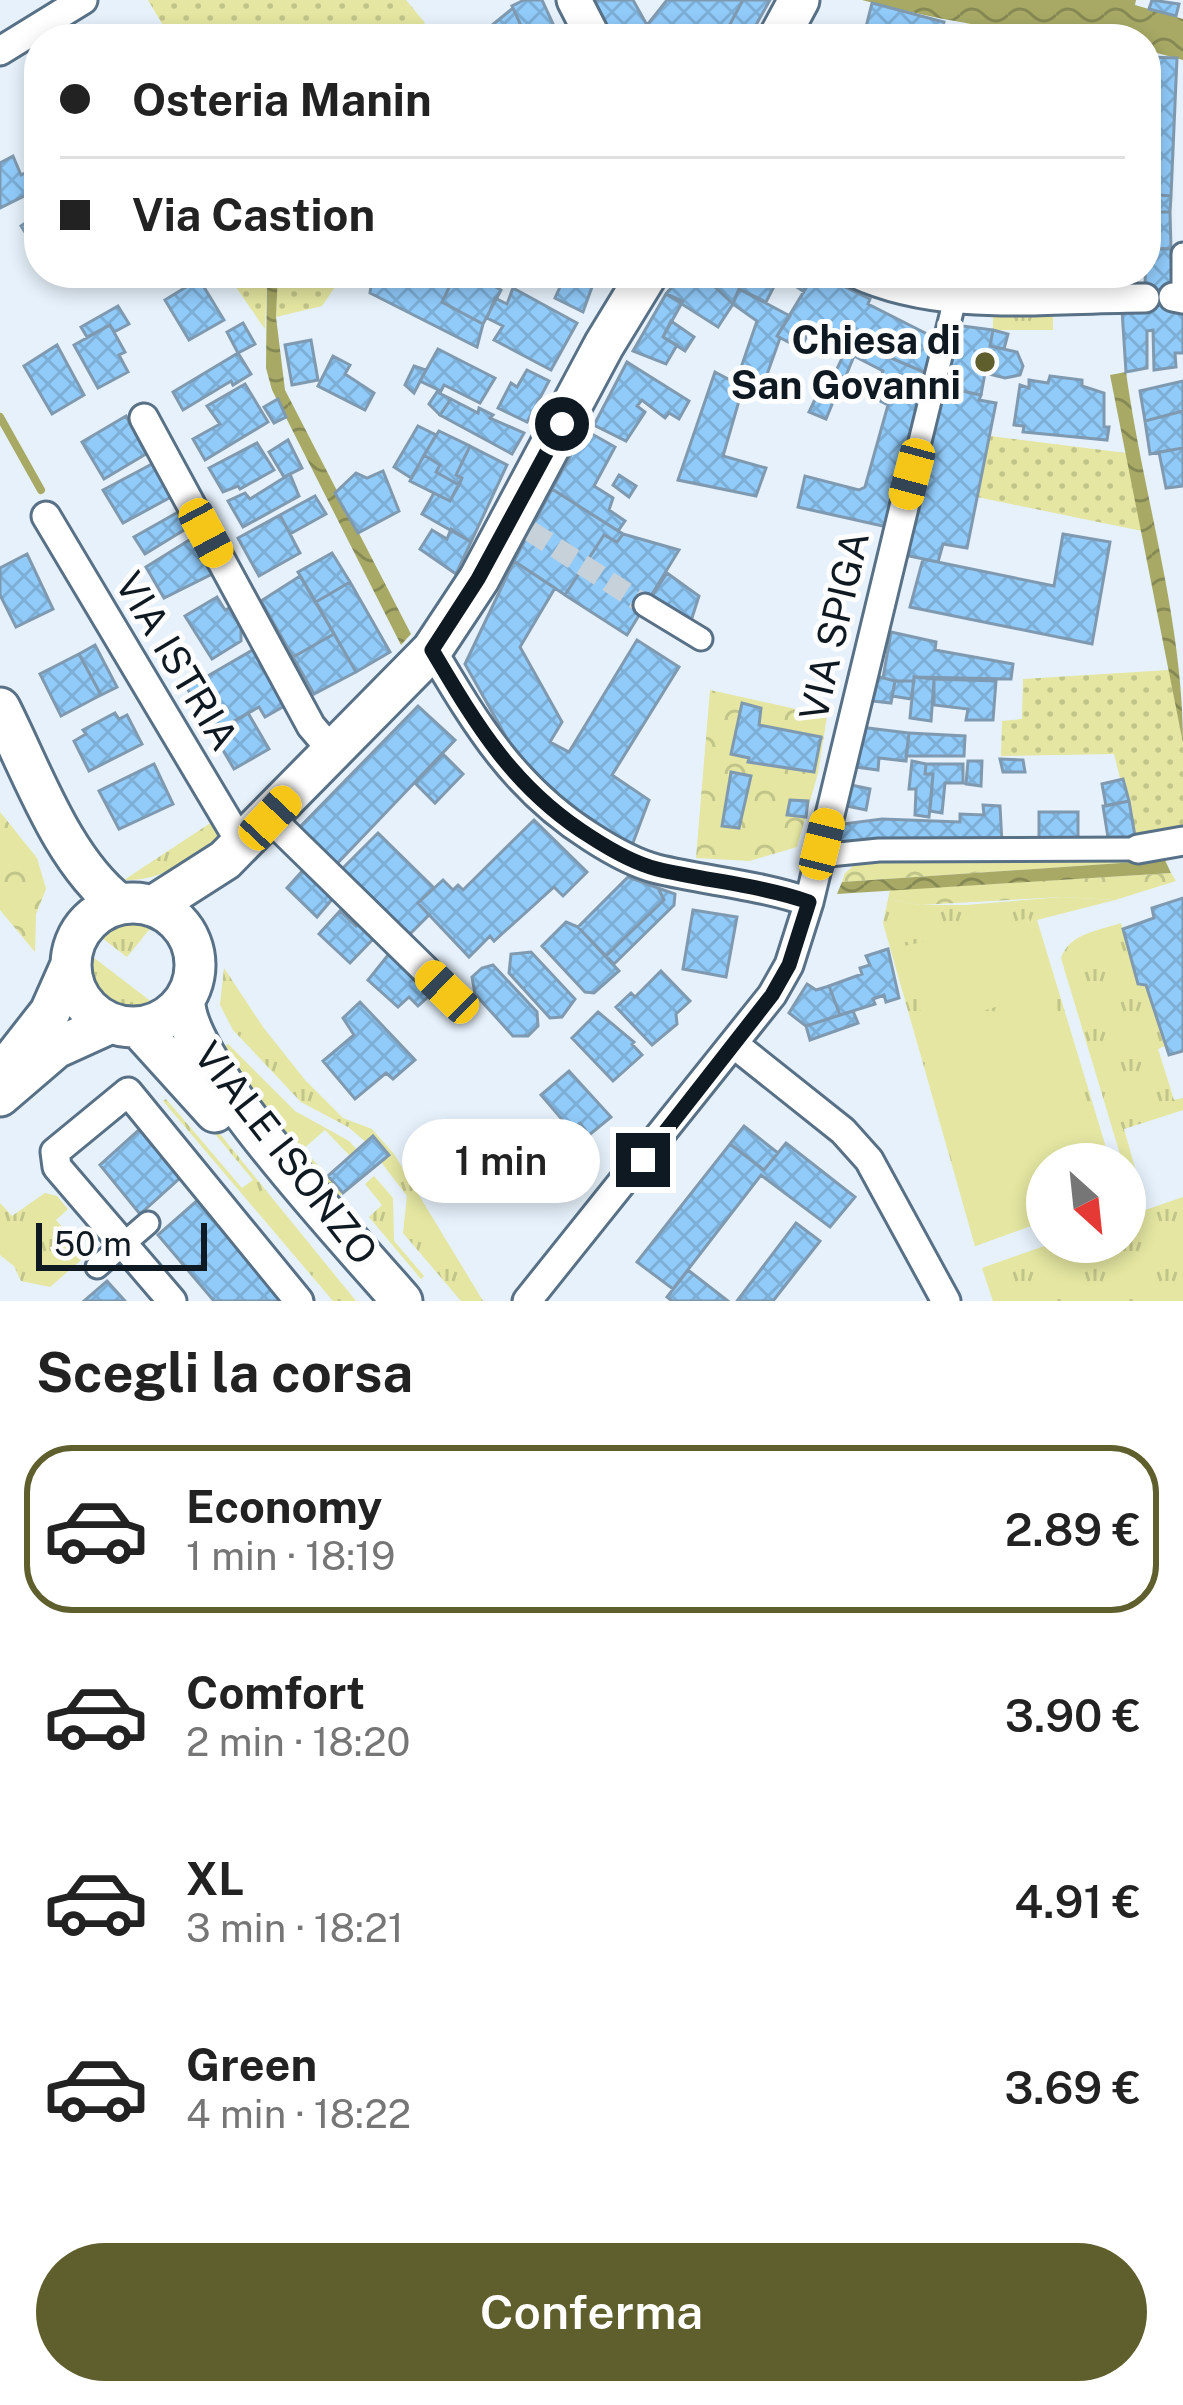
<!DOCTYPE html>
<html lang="it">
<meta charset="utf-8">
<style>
:root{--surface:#fff;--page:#f6f6f6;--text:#222;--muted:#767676;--line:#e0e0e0;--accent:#5e5f2c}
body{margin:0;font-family:"Public Sans",sans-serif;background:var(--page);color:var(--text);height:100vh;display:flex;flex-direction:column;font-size:45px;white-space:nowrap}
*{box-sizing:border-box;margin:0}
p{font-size:39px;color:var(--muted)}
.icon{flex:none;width:66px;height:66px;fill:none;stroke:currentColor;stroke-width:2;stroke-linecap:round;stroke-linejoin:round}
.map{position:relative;height:1301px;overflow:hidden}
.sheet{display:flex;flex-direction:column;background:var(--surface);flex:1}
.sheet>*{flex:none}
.top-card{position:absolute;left:24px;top:24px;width:1137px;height:264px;border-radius:48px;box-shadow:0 6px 18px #0003;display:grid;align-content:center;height:264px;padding:0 36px;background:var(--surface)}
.needle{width:78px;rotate:153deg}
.buttons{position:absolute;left:1026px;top:1143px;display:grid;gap:24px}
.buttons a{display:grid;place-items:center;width:120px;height:120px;border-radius:50%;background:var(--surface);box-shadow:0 6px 18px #0003;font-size:60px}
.scale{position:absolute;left:36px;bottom:30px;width:171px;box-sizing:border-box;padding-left:12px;border:6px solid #0f1921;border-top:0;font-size:33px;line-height:42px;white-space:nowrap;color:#0f1921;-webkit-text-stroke:9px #fdfdfd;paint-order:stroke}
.end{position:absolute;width:54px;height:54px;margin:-27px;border:15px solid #0f1921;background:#fff;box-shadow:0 0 0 6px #fff}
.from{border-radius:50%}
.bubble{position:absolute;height:84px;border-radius:42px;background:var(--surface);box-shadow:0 6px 18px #0003;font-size:39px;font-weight:600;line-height:84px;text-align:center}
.car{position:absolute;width:36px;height:72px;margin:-36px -18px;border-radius:15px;box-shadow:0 0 9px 3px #0007;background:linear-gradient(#f5c518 24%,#345 0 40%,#f5c518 0 76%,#345 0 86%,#f5c518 0)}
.top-card b{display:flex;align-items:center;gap:42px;height:114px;font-size:45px}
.top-card b+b{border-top:3px solid var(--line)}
.top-card i{width:30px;height:30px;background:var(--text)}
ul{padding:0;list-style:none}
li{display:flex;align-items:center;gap:36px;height:168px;margin:0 24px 18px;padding:0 12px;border:6px solid transparent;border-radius:48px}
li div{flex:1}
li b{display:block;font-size:45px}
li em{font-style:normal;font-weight:600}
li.current{border-color:var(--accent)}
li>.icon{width:108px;height:108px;stroke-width:1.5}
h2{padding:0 36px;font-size:54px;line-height:144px}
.primary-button{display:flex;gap:24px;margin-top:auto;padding:24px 36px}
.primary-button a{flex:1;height:138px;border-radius:72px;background:var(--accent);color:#fff;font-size:48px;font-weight:600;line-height:138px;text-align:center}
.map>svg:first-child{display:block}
.grass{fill:url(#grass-tufts)}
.forest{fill:url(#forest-crowns)}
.park{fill:#e4e6a1}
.garden{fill:url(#garden-dots)}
.water{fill:url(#water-waves)}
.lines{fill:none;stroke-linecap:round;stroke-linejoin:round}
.stream{stroke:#a7a965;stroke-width:8}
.building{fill:url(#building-cross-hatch);stroke:#7f9ab0;stroke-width:3}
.pedestrian-tunnel{stroke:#c6d1da;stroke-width:21;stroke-dasharray:21 10;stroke-linecap:butt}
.pedestrian-casing{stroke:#587186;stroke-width:27}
.minor-casing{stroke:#587186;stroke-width:33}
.tertiary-casing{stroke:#587186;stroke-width:39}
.secondary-casing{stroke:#587186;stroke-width:45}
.pedestrian{stroke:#fff;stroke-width:21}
.minor{stroke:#fff;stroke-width:27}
.tertiary{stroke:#fff;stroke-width:33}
.secondary{stroke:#fff;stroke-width:39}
.route{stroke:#0f1921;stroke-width:15}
.poi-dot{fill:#5e5f2c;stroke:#fdfdfd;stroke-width:4.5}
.labels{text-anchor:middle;stroke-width:10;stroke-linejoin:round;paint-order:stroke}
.poi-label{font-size:39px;font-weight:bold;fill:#0f1921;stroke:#fdfdfd;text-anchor:end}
.street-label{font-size:39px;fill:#0f1921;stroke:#fdfdfd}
</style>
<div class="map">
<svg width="1183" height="1301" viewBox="0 0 1183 1301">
<defs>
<pattern id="grass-tufts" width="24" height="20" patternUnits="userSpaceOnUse" patternTransform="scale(3)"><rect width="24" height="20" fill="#e4e6a1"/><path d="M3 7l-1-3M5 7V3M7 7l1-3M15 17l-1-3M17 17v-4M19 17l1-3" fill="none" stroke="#c2c58a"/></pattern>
<pattern id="forest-crowns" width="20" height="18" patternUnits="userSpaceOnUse" patternTransform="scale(3)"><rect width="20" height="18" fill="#e4e6a1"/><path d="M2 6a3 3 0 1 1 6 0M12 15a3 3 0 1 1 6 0" fill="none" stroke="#c2c58a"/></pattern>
<pattern id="garden-dots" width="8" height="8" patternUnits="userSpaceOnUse" patternTransform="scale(3)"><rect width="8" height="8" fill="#e4e6a1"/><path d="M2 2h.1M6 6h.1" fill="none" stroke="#c2c58a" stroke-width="1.8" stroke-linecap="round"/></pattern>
<pattern id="water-waves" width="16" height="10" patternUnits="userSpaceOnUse" patternTransform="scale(3)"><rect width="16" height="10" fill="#a7a965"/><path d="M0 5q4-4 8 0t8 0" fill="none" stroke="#868953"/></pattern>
<pattern id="building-cross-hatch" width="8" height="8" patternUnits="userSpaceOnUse" patternTransform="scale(3)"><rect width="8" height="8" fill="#91cbfa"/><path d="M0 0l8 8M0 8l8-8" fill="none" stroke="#7caed6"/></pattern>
</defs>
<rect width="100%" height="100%" fill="#e6f1fb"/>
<path class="grass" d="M993,313H1053V330H993Z
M212,822L219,836C190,858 162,882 124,880Z
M1062,897L1115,900L1037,920L1111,1164H1047V1220L975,1246L883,923L888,899L920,905H966Z
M136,922L152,926L127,957L102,938L89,954L157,1006C85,1040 55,925 136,922Z
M1121,923L1138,983L1146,985L1165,1046L1158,1049L1174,1100L1183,1098V1110L1124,1129L1135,1168L1129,1184L1061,958C1070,933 1098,931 1121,923Z
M224,968L263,1027L305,1080L343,1118L372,1129L394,1154L483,1301H461L403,1233L407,1196L381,1162L389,1154L374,1137L366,1142L348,1127L301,1102L233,1030L220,1005Z
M228,1044L295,1111L349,1141L357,1150L350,1156L325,1130L303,1149L343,1193L333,1201L408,1287L405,1289L331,1204L218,1051Z
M180,1085L356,1301H333L163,1101L166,1099L242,1188L253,1180L177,1088Z
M374,1176L393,1198L394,1241L424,1276L421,1279L369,1217L382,1205L365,1184Z
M45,1193L57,1196L68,1209L56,1220L87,1255L50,1287L21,1281L14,1266L0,1255V1203L12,1216Z
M1183,1197V1301H993L982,1268L1056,1242H1125V1217Z"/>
<path class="forest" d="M972,22L1016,30L1036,39H947L948,30Z
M710,690L827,716L818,773L797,847L749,861L696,858Z
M0,812L37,858L46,889L36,914L35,952L0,910Z
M1144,857L1165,860L842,882L845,873L857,863L893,859L1006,863Z
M1171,873L1176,881L1115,900L1062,897L920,905L888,899L890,890Z"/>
<path class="park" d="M1029,918L1049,991L926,1028L900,947Z
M1053,995L1105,1164H1047V1220L975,1246L918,1037Z"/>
<path class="garden" d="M148,0H406L425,23L405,39H171Z
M226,273H267L265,329Z
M278,273H372V279L335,287L322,306L276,317Z
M990,436L1126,453L1142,531L977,497Z
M1169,670L1183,743V832L1136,842L1114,754L1001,756L1002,721L1022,719L1023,679Z"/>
<path class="water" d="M862,0H1136L1135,5L1183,19V60L1146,50V39C1050,39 955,25 862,0Z
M267,273H278L276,317L285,390L411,634L401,645L272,390L266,368Z
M1126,372C1143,495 1183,619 1183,743L1110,375Z
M1165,860L1171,873L837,894L842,882Z"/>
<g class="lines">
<path class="stream" d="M0,417L41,490"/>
</g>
<path class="building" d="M524,0H542L560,39H527L512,6Z
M594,0H633L647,25L636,39H614Z
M667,0H743L722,39H636Z
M743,0H770L748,39H722Z
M1152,0L1179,4L1176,16L1149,9Z
M872,3L944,22L939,39H863Z
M513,8L524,32L516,39H475Z
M1147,57L1177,58L1171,196L1146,194Z
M13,156L21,175L27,172L36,190L0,208V163Z
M1146,194L1171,196L1170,212H1146Z
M1146,212H1170L1171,249L1146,248Z
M39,214V254L21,226Z
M1146,248L1171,249L1173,308L1183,307V353H1175L1176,367L1154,370L1153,330L1147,331V368L1126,372L1122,310L1145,288Z
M394,273H456L442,302L483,324L477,347L370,293L372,279Z
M456,273H472L501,290L483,324L442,302Z
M558,273H597L583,312L555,298L565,276Z
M684,273H700L733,304L718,327L666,294Z
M700,273H732L743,278L733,304Z
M732,273H781L766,302L739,289L743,278Z
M781,273H805L811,277L803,291L780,276Z
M815,273L870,299L868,304L935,338L926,373L861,345L854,356L808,333L801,349L777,336Z
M882,273H949L946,285Z
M949,273H1097L1096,282L946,285Z
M199,279L224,320L189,340L165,300Z
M513,288L577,323L551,370L494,340L503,326L487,318L495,298L507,304Z
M739,289L790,316L777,336L780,338L760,394L735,385L757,321L733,304Z
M666,294L683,301L663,337L677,345L666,364L633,351Z
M118,306L129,324L114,332L110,325L87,337L81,327Z
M671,321L694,337L685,351L663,337Z
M243,323L255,344L238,353L227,332Z
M110,325L125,352L119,355L128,372L98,388L74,345Z
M955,325L993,330L990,346L1017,352L1023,366L1020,375L1005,378L985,373L981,395L943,387Z
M993,330L1008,334L1004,349L990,346Z
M311,340L318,380L292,385L285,345Z
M57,345L84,395L52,414L24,366Z
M861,345L926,373L887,527L798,507L805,476L859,490L865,487L888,405L874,398L883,371L854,356Z
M438,349L495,378L480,403L444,385L441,391L420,381Z
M845,352L854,356L845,378L835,373Z
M238,353L251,374L233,385L231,381L183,410L173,392Z
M333,356L350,365L345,374L374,393L365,410L318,386Z
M627,362L689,401L679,419L669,413L665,418L642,400L637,406L645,412L626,441L594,425Z
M414,366L426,370L414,393L405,385Z
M527,370L549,381L527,422L498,408L511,383L517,387Z
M715,372L743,387L723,456L766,468L756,496L678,480Z
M1050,376L1082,380V386L1104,393V427H1109L1107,440L1023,432L1024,426L1014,425L1020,385L1029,388V380L1048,383Z
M1183,381V411L1145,421L1140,391Z
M245,384L268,422L205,460L193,439L220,424L207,406Z
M943,387L981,395L979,400L996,403L967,548L943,544L938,562L905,555Z
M819,391L835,397L826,419L809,412Z
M437,392L451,399L440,415L429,404Z
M278,399L286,417L274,423L264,407Z
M451,399L478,413L479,408L493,415L490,418L524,433L512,454L440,415Z
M1183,411V448L1150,454L1145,421Z
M126,416L146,454L104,479L82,442Z
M418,426L436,435L411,478L394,467Z
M585,430L615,447L594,486L613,498L609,510L625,521L618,531L552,489Z
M439,431L470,446L456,475L462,478L459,485L436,472L440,465L424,455Z
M288,440L302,468L284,477L269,452Z
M257,443L274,470L240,489L238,486L223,492L209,468Z
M470,446L507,465L471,542L422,514L434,493L450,501L462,478L456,475Z
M1183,448V486L1166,488L1159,452Z
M424,455L440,465L436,472L459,485L450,501L410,481Z
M152,464L171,497L123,523L103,490Z
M383,471L399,511L358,533L335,493L356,473L367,478Z
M290,474L299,496L243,527L228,501L245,493L250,499Z
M619,475L636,486L629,497L613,485Z
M552,489L623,534L617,542L604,535L565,595L514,561Z
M315,496L326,514L290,534L280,515Z
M180,511L189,527L145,554L134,537Z
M280,515L300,553L259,576L238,538Z
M451,529L471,542L456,574L420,549L432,530L447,539Z
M623,534L679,550L627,635L565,595L604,535L617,542Z
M1063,534L1110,542L1092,644L910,607L923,559L1054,586Z
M194,537L214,573L164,598L146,567Z
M332,553L350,582L316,602L298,572Z
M27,554L53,609L16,627L0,595V568Z
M514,561L555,588L520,647L562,722L550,742L569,752L637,640L679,667L612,775L649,800L631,848L557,803L527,774L465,664Z
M667,573L699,596L690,624L650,599Z
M300,576L334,634L293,657L261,601Z
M350,582L390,652L356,672L316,602Z
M217,597L225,610L230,608L241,629V641L212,659L185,616Z
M891,632L936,642L935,650L1013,664L1011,679L914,677V681H895L883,678Z
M334,634L356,672L314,694L293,657Z
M95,645L117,687L101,695L79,654Z
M256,648L288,704L265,717L259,707L213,733L187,688Z
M79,654L101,695L61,716L40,674Z
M876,676L895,681L891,703L872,701Z
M914,677L934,679L931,721L910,718Z
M934,679L996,681L993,720H966L968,709L934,705Z
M895,681H914L911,699L892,696Z
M742,703L761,708L759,725L821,737L814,772L748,762L749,758L731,754Z
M418,706L455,740L334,867L296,831Z
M115,713L119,719L127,715L142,744L89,771L74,741L86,734L83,730Z
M248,713L269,749L234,769L213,733Z
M860,727L909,733L906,761L879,758L878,770L855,767Z
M909,733L965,736L964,756H906Z
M443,754L463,774L435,803L415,783Z
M1000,759L1023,760L1025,772H1003Z
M912,761L926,764L925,774H933L929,817L915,815L916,789H909Z
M968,761H982L981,786L966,784Z
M154,764L173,804L119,829L99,791Z
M926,764H963V783H945L942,813L930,811L933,774H925Z
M731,772L751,776L739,828L722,826Z
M1123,779L1129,801L1106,806L1102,784Z
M851,785L870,789L866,810L847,806Z
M790,800L808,801L806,817L787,815Z
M1129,801L1136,842L1109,844L1103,806Z
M983,805L1000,806L1002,843L838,844L843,824L882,819L960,822V814L984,815Z
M1039,812H1078V840L1039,844Z
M534,820L587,872L563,896L554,887L494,941L490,936L469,957L418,903L443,880L453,890L458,885L463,890Z
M378,833L434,888L418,903L429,915L403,941L336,875Z
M305,868L334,897L317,917L287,888Z
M628,877L658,888L664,900L606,956L578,927Z
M658,888L675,894L674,905L614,964L606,956L664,900Z
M1183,898V1051L1169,1055L1146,985L1138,984L1123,929L1154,918L1152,908Z
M693,910L737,917L726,977L683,969Z
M340,911L356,926L360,921L376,936L350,963L319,934Z
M566,922L578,927L619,971L594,993L585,992L542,946Z
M888,949L899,998L886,1002L884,995L873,999L875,1004L840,1015L829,986L862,974L860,968L870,965L866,956Z
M531,952L575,999L562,1017L550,1018L509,973L511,954Z
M389,954L422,982L420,985L430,995L418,1006L409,997L398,1007L368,980Z
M493,965L537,1012L538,1026L528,1036H513L475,994L472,977L482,968Z
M661,971L690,1001L676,1014L677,1024L652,1045L616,1007L631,993L635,997Z
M807,984L816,990L829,986L840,1015L806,1026L789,1013Z
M360,1002L415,1060L393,1079L386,1073L355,1099L323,1061L354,1035L343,1018Z
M853,1011L858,1023L810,1040L806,1026Z
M598,1012L634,1042L632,1044L642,1055L613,1081L572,1038Z
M569,1071L611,1117L589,1135L580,1123L571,1130L541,1095Z
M525,1124L541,1142L523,1158L508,1138Z
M744,1126L778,1153L764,1170L730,1144Z
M140,1129L181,1177L140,1214L100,1165Z
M373,1136L389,1155L343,1193L328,1176Z
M557,1139L579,1167L546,1197L524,1168Z
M786,1143L855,1197L830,1227L761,1175L673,1289L637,1262L730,1144L764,1170Z
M199,1199L284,1301H214L158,1235Z
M796,1223L820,1241L773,1301H737Z
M688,1270L728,1301H672L667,1297Z
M107,1281L125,1301H84Z"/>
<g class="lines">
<path class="pedestrian-tunnel" d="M530,531L645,605"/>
<defs>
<path id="pedestrian" d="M1183,254V296
M912,474L955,299
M645,605L701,639
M819,856L879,850L1138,849
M97,1267L148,1223"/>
<path id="minor" d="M0,51L83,0
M854,273C942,314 1049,298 1145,298
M1173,297L1183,299
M144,418L311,726L334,753
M46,516L242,845
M432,650C477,726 515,789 591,837C611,850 633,863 657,869C707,881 760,885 809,902
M270,818L447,991
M1138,849L1183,841
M735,1045L843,1131L869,1160L946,1301
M172,1301L57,1167L55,1152L128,1092L299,1301
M527,1301L772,995L789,965L809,902L912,474"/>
<path id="tertiary" d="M574,0L594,39"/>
<path id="secondary" d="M778,39L799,0
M0,708C32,771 62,860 119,904
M71 965a62 62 0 1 1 124 0a62 62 0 1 1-124 0Z
M153,906L225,860L432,650L479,579L604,345L648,273
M185,999C181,1062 356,1247 402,1301
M138,1027L215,1112
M10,1063L50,1012L70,967
M0,1096L56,1048L111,1023"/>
</defs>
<use href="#pedestrian" class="pedestrian-casing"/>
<use href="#minor" class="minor-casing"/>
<use href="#tertiary" class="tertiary-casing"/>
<use href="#secondary" class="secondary-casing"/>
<use href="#pedestrian" class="pedestrian"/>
<use href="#minor" class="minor"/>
<use href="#tertiary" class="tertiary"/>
<use href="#secondary" class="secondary"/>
</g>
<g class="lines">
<path class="route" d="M562,424L478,579L432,650C477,726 514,789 591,837C611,850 633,863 657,869C707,881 760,885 809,902L789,965L772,995L643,1160"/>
</g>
<circle class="poi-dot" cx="985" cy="362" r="12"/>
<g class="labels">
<g class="poi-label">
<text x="961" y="354">Chiesa di<tspan x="961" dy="45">San Govanni</tspan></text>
</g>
<g class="street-label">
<text transform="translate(834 626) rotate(-77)" y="14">VIA SPIGA</text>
<text transform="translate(177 661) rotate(59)" y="14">VIA ISTRIA</text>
<text transform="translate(286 1153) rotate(52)" y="14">VIALE ISONZO</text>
</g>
</g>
</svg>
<div class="buttons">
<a><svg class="needle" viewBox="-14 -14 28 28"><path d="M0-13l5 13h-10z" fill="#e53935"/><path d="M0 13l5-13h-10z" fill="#767676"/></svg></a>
</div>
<div class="scale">50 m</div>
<i class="end from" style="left:562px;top:424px"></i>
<i class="end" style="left:643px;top:1160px"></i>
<div class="bubble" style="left:402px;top:1119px;width:198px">1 min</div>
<i class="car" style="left:912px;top:474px;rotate:195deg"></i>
<i class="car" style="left:206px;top:533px;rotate:152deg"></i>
<i class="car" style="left:270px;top:818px;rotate:43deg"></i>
<i class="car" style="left:822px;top:844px;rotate:14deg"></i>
<i class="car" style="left:447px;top:992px;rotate:314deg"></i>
<div class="top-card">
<b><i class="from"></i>Osteria Manin</b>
<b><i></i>Via Castion</b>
</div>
</div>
<section class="sheet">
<h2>Scegli la corsa</h2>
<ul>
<li class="current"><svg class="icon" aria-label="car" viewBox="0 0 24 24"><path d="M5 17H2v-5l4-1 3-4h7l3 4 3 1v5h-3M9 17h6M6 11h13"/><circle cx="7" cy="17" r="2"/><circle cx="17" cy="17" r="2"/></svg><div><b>Economy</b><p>1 min · 18:19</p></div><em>2.89 €</em></li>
<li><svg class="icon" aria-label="car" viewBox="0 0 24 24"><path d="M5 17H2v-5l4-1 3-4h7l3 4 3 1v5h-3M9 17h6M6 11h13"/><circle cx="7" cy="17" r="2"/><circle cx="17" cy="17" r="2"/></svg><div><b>Comfort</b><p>2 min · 18:20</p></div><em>3.90 €</em></li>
<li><svg class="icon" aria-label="car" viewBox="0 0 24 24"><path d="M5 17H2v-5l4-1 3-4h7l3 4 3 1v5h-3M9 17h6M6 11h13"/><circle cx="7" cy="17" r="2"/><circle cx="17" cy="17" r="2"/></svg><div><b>XL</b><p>3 min · 18:21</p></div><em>4.91 €</em></li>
<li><svg class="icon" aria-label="car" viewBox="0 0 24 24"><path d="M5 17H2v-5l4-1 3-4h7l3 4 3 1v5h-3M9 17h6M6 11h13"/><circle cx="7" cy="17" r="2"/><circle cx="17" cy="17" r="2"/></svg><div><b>Green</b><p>4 min · 18:22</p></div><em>3.69 €</em></li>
</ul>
<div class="primary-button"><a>Conferma</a></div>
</section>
